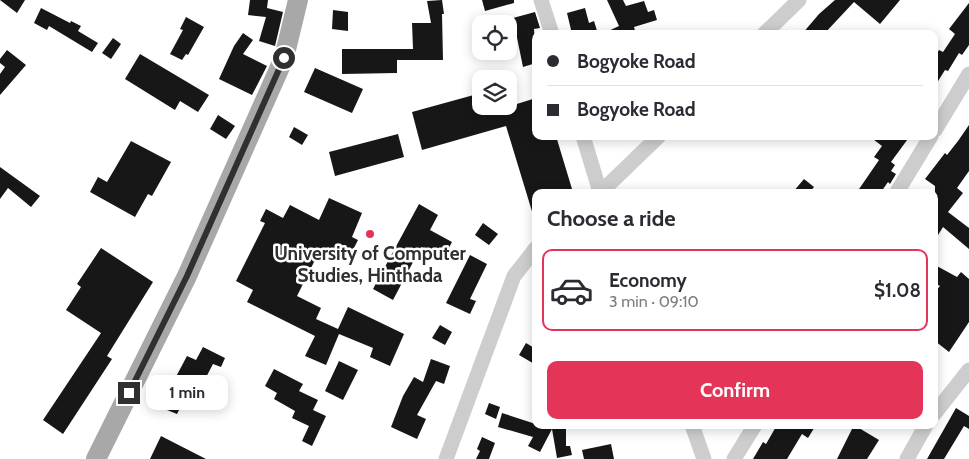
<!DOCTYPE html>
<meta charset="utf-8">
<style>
:root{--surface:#fff;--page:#f7f7f7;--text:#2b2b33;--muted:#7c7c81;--line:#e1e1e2;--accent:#e43559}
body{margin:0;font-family:Cabin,sans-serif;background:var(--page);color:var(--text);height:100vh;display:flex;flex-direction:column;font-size:19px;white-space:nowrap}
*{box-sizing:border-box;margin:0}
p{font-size:16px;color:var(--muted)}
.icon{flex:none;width:28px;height:28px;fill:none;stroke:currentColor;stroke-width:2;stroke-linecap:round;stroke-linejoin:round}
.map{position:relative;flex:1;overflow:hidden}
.sheet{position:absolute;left:532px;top:189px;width:406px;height:240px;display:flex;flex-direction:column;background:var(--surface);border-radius:10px;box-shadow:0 2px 12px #0003}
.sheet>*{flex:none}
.top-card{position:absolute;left:532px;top:30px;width:406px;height:110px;border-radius:10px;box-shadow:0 2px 12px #0003;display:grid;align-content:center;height:110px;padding:0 15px;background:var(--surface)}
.fabs{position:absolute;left:472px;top:15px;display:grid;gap:10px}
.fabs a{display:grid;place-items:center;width:45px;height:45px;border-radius:10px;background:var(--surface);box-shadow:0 2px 12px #0003;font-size:25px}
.end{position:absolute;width:22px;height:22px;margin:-11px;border:6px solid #303030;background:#fff;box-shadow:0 0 0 2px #fff}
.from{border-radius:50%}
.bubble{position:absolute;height:35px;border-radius:10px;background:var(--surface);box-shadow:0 2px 12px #0003;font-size:16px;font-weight:700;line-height:35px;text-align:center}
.top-card b{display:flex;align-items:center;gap:18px;height:48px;font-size:19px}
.top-card b+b{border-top:1px solid var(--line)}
.top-card i{width:12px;height:12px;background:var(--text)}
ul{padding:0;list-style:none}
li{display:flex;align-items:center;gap:15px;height:82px;margin:0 10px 8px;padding:0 5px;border:2px solid transparent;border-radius:10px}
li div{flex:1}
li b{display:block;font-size:19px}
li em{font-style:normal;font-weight:700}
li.on{border-color:var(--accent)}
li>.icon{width:45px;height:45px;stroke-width:1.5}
h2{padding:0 15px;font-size:22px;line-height:60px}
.cta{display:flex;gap:10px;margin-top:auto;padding:10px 15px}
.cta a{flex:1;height:58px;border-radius:10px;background:var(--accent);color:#fff;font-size:20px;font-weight:700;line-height:58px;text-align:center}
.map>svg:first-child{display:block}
.building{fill:#171717}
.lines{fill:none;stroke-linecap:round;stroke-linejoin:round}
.minor{stroke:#cdcdcd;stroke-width:15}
.major{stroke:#a8a8a8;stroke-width:20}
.route{stroke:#303030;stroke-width:6}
.poi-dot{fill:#e43559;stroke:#fff;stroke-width:2}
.labels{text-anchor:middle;stroke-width:5;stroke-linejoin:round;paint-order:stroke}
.poi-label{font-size:19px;font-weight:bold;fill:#303030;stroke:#fff}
</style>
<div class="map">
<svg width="969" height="459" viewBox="0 0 969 459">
<rect width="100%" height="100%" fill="#fff"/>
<path class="building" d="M0,0H25L17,13Z
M250,0H268L267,8L283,12L275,46L259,41L266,17L248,15Z
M442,0L444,14H442L443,60H397V73L342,74V49H413L412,23H431L427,1Z
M482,0H514V3L485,11Z
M607,0H623L626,6L644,1L648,12L654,10L657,20L634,27L636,34H602L619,26Z
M835,0H900L880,24L854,2L824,34H802L819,14Z
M969,3V45L962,55L959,53L948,71L945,70L935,86V56L939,50L943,52L955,34L949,29Z
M41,8L70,23L71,21L81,26L78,31L98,43L92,52L49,26L47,30L34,23Z
M585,8L589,23L594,21L598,34H572L567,13Z
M333,10L348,12V31L332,29Z
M535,12L540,28L534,29L536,63L523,67L513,18Z
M186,17L204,27L188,55L186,54L182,60L170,54L183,30L180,29Z
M243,33L253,40L243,54L267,66L252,95L219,79L234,46Z
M113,38L121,44L111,59L102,53Z
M7,50L26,65L0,95V74L5,67L0,63V59Z
M140,54L209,95L198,112L180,101L175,110L125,79Z
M315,68L363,89L352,113L304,92Z
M481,93V106H497L498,110L536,98V136H556L572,189L562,192H536V218H534L506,126L422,150L412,112Z
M218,115L235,126L226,139L210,129Z
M969,125V171L957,188L963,193L948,212L969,228V249L943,227L935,240V186L925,179L945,153L947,155L958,141Z
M294,127L308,135L302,145L289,137Z
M398,134L404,157L335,176L329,152Z
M869,136H910L891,162L895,165L891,171L896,174L890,184L888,182L881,192H857L879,160L874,157L882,146Z
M131,141L171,162L152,196L148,194L135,217L90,192L98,177L107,182Z
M0,167L40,196L31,207L8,188L0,199Z
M804,179L814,187L810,192H793Z
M329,198L362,213L352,237L358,240L347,262L321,248L297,296L321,308L316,319L338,329L348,307L404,334L390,366L370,357L373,348L339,334L326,365L305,356L315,336L247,302L253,290L236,281L265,223L260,221L266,209L283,218L290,205L319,220Z
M419,204L438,215L430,230L452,242L443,259L421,247L393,300L373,289Z
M483,223L498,234L489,245L475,235Z
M101,248L153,282L107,356L112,359L63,434L43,420L101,333L66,310L81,287L77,284Z
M470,255L487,264L470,299L476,301L470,314L446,303Z
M935,265L957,277L961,272L969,279V322L949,352L935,341V292L940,286L935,283Z
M440,325L452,332L445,345L432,338Z
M526,343L536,349V365L519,355Z
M203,347L225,358L221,367L213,364L190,408L182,404L177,414L167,410L170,405L163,401L187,356L196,360Z
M431,359L450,366L444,384L436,381L417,415L426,419L417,439L391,427L403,396L414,377L423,382Z
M339,361L358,370L343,400L325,391Z
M274,369L303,384L299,391L318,400L313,410L326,416L312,446L302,441L309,426L292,418L295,411L274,399L277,393L265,386Z
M489,403L500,407L496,419L485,414Z
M956,408L969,416V429L964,426L944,459H927Z
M502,413L551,429L566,427V446H570L572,455L557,458L552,429L540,452L528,446L533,437L498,427Z
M777,425H816L808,438L802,434L787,459H753L763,442L766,444Z
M854,425L879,440L867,459H837Z
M161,436L206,459H150Z
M482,437L495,443L489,459H476L480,451L477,449Z
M611,444L614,459H584L582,450Z"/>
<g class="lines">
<path class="minor" d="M541,0L552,34
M764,34L799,0
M935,130L969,74
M583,136L600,192
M601,192L659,136
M897,192L931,136
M935,413L969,370
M692,425L704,459
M446,459L514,276L536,248
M734,459L755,425
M907,459L926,425"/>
<path class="major" d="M96,459L187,276L284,58L298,0"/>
</g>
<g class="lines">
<path class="route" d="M129,393L187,276L284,58"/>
</g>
<circle class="poi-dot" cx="370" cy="234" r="5"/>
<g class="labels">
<g class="poi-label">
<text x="370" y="260">University of Computer<tspan x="370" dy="22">Studies, Hinthada</tspan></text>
</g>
</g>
</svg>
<div class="fabs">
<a><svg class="icon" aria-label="locate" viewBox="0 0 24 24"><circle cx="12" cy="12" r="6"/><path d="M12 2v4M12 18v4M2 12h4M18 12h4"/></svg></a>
<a><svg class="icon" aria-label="layers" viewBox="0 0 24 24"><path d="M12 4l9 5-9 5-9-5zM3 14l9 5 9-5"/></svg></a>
</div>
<i class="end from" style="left:284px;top:58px"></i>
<i class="end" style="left:129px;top:393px"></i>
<div class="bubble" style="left:146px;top:375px;width:82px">1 min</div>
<div class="top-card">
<b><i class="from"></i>Bogyoke Road</b>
<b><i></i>Bogyoke Road</b>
</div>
<section class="sheet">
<h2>Choose a ride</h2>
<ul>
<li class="on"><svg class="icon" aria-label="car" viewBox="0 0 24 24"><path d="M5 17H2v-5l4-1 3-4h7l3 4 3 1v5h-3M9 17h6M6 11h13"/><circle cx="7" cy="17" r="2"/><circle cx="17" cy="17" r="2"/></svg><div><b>Economy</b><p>3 min · 09:10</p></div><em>$1.08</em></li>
</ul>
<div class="cta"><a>Confirm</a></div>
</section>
</div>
